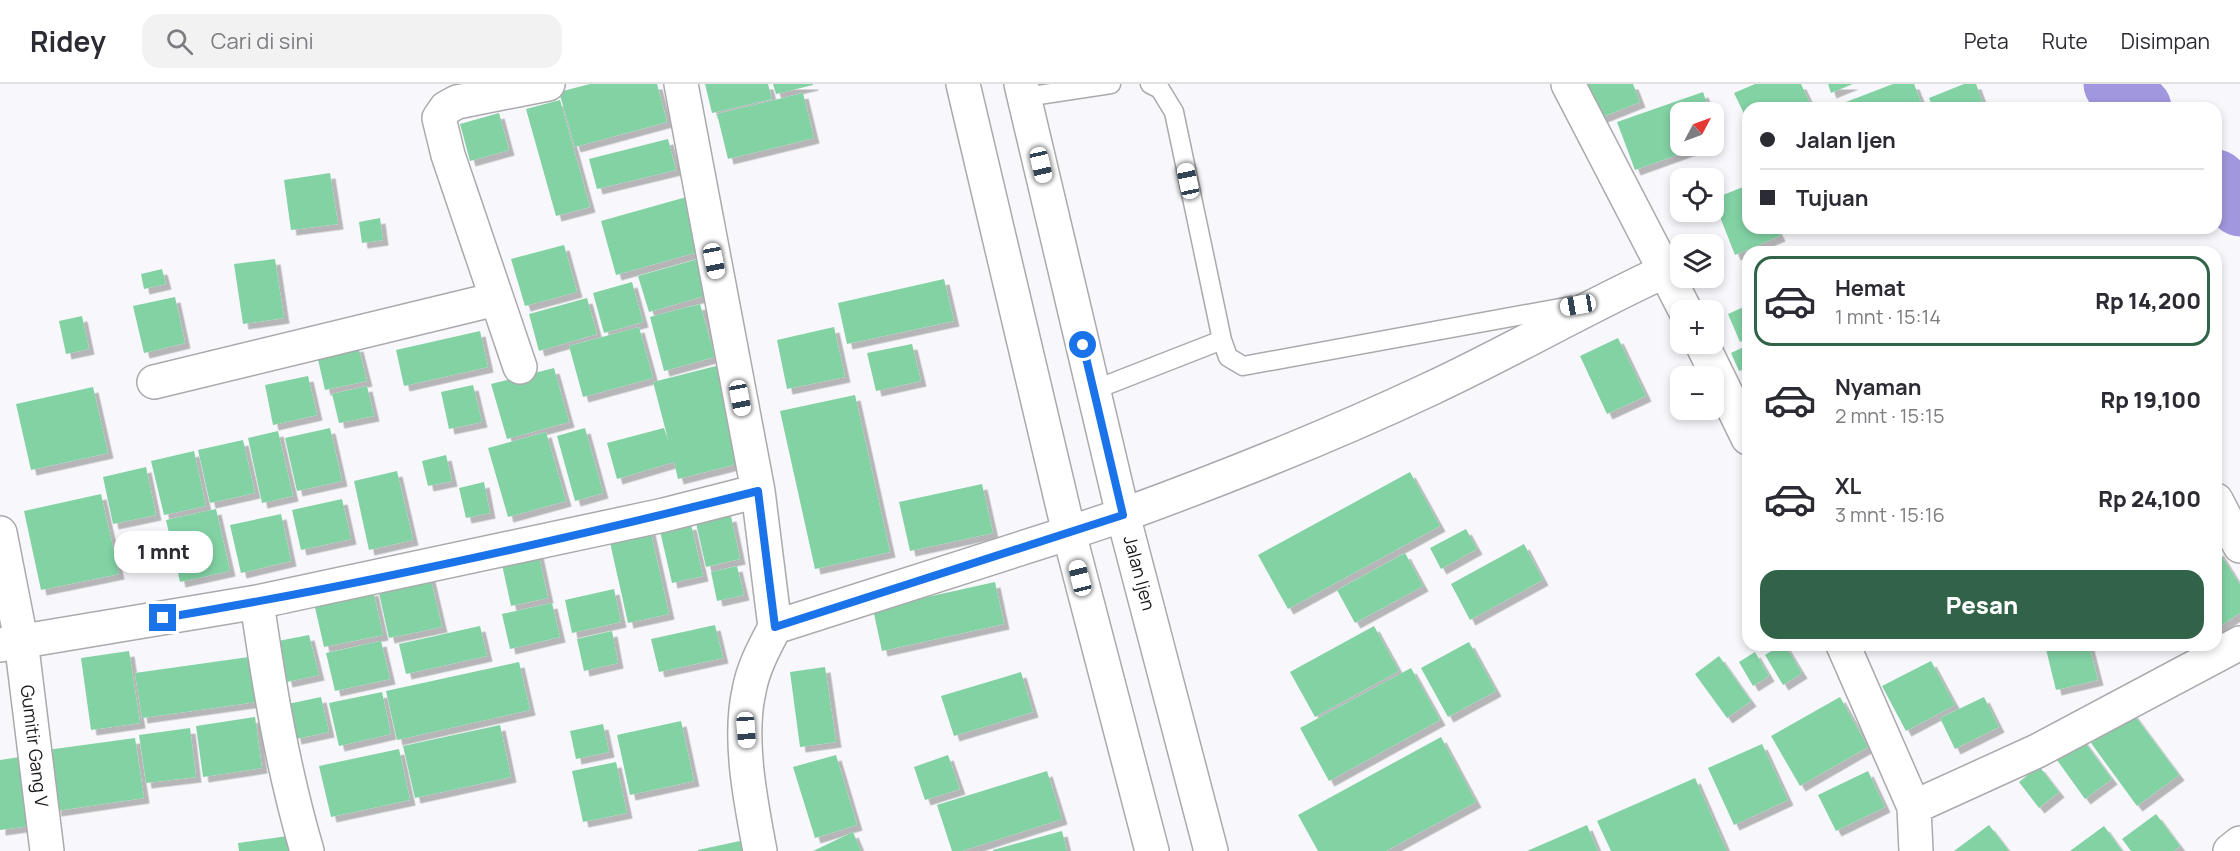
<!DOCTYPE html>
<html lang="id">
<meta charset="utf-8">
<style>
:root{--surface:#fff;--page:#f2f2f3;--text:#2b2b33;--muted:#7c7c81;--line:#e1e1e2;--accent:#306348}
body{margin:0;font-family:Manrope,sans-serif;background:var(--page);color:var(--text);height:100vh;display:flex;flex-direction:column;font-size:22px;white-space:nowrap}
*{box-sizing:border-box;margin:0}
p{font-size:20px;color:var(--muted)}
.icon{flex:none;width:33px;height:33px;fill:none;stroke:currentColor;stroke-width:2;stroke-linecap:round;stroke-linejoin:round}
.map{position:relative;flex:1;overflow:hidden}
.drawer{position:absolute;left:1742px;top:162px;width:480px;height:405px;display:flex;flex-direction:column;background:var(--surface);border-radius:18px;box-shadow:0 3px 9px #0003}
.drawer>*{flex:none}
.top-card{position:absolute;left:1742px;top:18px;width:480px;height:132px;border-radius:18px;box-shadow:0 3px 9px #0003;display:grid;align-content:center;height:132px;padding:0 18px;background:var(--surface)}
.needle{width:39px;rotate:49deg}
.fabs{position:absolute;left:1670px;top:18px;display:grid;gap:12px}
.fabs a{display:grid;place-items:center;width:54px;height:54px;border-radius:12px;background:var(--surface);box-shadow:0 3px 9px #0003;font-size:30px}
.end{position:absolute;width:27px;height:27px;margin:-14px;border:8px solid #1a73e8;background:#fff;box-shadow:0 0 0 3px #fff}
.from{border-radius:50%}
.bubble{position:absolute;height:42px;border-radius:18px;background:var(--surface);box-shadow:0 3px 9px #0003;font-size:20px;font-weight:800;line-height:42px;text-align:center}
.car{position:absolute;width:18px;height:36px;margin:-18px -9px;border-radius:8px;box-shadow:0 0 4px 2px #0007;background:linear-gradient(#fff 24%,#345 0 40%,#fff 0 76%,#345 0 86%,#fff 0)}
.top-card b{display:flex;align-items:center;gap:21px;height:57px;font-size:22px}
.top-card b+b{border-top:2px solid var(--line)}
.top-card i{width:15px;height:15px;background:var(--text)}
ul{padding:10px 0 0;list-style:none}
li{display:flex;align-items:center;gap:18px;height:90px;margin:0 12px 9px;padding:0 6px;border:3px solid transparent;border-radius:18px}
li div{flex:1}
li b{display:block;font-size:22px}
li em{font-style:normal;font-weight:800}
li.current{border-color:var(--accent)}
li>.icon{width:54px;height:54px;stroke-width:1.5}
.primary-button{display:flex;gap:12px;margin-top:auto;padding:12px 18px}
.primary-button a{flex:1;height:69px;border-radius:18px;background:var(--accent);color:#fff;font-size:24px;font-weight:800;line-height:69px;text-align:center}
header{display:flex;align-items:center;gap:36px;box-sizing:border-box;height:84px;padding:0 30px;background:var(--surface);border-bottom:2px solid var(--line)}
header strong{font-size:28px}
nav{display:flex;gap:33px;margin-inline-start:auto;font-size:21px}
.search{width:420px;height:54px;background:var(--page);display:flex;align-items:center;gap:15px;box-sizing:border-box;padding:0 21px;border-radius:18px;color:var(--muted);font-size:22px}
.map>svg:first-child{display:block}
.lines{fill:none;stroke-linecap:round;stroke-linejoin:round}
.river{stroke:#a197de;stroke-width:63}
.building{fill:#82d2a4;filter:url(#shadow)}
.lane-casing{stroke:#aaaaad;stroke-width:21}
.street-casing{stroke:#aaaaad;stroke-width:36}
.secondary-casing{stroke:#aaaaad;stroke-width:36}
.lane{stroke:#fff;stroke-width:18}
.street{stroke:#fff;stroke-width:33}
.secondary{stroke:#fff;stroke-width:33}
.route{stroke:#1a73e8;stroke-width:8}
.labels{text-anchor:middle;stroke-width:4.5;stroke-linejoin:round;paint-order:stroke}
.street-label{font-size:18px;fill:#171718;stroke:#fff}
</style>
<header>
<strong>Ridey</strong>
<div class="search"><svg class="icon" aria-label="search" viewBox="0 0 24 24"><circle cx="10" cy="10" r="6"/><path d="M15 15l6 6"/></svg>Cari di sini</div>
<nav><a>Peta</a><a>Rute</a><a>Disimpan</a></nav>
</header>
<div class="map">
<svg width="2240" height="767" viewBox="0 0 2240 767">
<defs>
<filter id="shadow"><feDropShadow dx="5.5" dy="5.5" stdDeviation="0" flood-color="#0004"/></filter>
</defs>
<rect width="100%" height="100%" fill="#f8f7fb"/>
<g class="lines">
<path class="river" d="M2115,0L2140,24
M2216,97L2240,121"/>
</g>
<path class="building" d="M590,0H657L667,38L575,63L559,8Z
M705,0H768L772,15L712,29Z
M773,0H813V1L776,10Z
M1586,0H1633L1640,18L1600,34Z
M1755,0H1801L1810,19L1799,24H1748V38L1734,9Z
M1828,0H1853L1831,9Z
M1893,0H1914L1923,23L1840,24L1838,21Z
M1964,0H1976L1984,22L1933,24L1929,14Z
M1703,8L1710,28H1680V62H1702L1635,86L1617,38Z
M803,9L814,54L728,75L717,30Z
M560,16L590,123L556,132L526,25Z
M499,29L509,66L470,77L460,40Z
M668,55L676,86L597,105L589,75Z
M330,89L338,140L291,146L284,96Z
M1748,101V144H1776L1780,152L1735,171L1713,115Z
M690,112L705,166L616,191L601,137Z
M380,134L383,156L362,159L359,138Z
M564,161L577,208L525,222L511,175Z
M705,173L715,209L649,228L638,192Z
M275,175L284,234L243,240L234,180Z
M162,185L166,200L144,205L141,190Z
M944,195L954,237L847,260L838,219Z
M632,198L643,238L604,249L593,209Z
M175,213L185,259L144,269L133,222Z
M587,214L597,250L539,267L529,230Z
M700,220L715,273L664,287L650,233Z
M1748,221V254L1740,258L1728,230Z
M82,232L89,265L66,270L59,237Z
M639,243L653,294L583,313L569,262Z
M834,243L845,293L787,305L777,256Z
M480,247L488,283L404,302L396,266Z
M1618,254L1646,312L1607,330L1580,272Z
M912,260L921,297L876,307L867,269Z
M1748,261V283L1739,287L1731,269Z
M358,262L367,297L325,306L317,271Z
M720,281L745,378L678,395L674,378L617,395L607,359L664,344L669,359L653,298Z
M554,284L569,338L507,355L491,300Z
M308,292L317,331L273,341L265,301Z
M473,301L482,338L449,345L441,308Z
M367,302L374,332L339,339L332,310Z
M93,303L108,369L31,386L16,320Z
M855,311L890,468L815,485L780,327Z
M330,344L342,397L297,407L285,354Z
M585,344L603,409L575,417L557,352Z
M278,347L293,412L262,419L248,354Z
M546,348L566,417L508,433L488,364Z
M243,356L255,409L210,419L198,366Z
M194,367L206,422L164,431L151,377Z
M446,371L452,397L428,402L422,377Z
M146,383L156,431L113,440L103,393Z
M397,387L413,456L369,466L354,397Z
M1410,388L1440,442L1288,525L1258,471Z
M484,398L490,429L466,434L459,404Z
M982,400L993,449L910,467L899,418Z
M101,410L119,490L41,506L24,427Z
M342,415L351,455L301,466L292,426Z
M216,425L230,487L180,498L166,436Z
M281,430L291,477L241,489L230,441Z
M731,432L740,475L706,483L696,439Z
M691,440L703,492L672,499L660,447Z
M650,445L669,530L628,539L609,454Z
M1466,445L1477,465L1441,485L1430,464Z
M1524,460L1543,496L1470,536L1451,500Z
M2218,466L2240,501V529L2216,545V468Z
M538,468L548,514L511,522L501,476Z
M1405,469L1423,502L1355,539L1337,506Z
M737,482L744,511L717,517L711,488Z
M429,488L442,543L389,554L377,500Z
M995,498L1004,540L882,567L873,525Z
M614,505L621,538L572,549L565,516Z
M373,506L383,551L324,563L314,519Z
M552,519L560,553L510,565L502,530Z
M715,541L723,574L659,588L651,555Z
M480,542L487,572L406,590L399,560Z
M1374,542L1399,587L1315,633L1290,588Z
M612,547L618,579L584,587L577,555Z
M309,551L319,591L287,598L278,557Z
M381,557L390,595L335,607L326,569Z
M1469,558L1496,607L1448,633L1421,584Z
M1781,561H1785L1802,589L1783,601L1765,571Z
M2045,561H2089L2098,596L2056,606Z
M129,567L140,639L91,646L81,574Z
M1755,568L1769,592L1753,602L1739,578Z
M1719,572L1751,617L1727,634L1695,590Z
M249,573L256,618L142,634L135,589Z
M1931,577L1955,621L1906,647L1882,602Z
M519,578L530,626L397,656L386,607Z
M825,583L836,658L800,663L790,588Z
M1411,584L1440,636L1329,697L1300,644Z
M1021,588L1033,628L954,652L941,612Z
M382,608L391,650L339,662L329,619Z
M321,613L329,648L296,655L288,620Z
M1840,613L1868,663L1800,702L1771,652Z
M1984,613L1999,643L1955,665L1940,634Z
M2132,628L2179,691L2137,722L2091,659Z
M255,633L262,684L203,693L196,642Z
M681,637L694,697L630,711L617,651Z
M603,640L609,668L576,675L570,647Z
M500,641L511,693L415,714L403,662Z
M190,644L196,693L146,699L139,651Z
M2078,649L2112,695L2085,715L2052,669Z
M1441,653L1476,718L1386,767H1318L1298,731Z
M135,654L144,714L56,727L47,666Z
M1762,660L1788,716L1734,741L1708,684Z
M399,665L410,716L331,733L319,682Z
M836,671L857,741L815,754L793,683Z
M948,671L960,705L925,716L914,683Z
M20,673L30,742L0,746V676Z
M616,678L627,729L583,738L572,687Z
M2039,682L2059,708L2039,724L2019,698Z
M1047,687L1062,735L962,767H952L937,721Z
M1868,687L1885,723L1836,747L1818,711Z
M1695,694L1727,767H1611L1597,737Z
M2156,730L2180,762L2174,767H2131L2122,755Z
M1587,741L1598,767H1527Z
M1989,741L2009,767H1954Z
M2104,742L2122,767H2070Z
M1062,747L1067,767H993V766Z
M853,748L861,767H813Z
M295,751L297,767H239L238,759Z
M749,755L752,767H698V766Z"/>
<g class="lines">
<defs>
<path id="lane" d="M1150,0L1160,5L1174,28L1222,256L1228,273L1243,282L1571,222
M1025,13L1111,0
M1094,306L1222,256"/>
<path id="street" d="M681,0L758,407L775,543
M1665,187L1685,226
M1702,260L1748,354
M520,283L448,71L439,34L446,24L457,18L548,0
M154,298L496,215
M2216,416L2240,462
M1123,431C1227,393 1330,352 1430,305C1509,268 1585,224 1665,187L1568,0
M0,449L21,556L47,767
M257,518C269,602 283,685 307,767
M0,561L257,518L664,431L758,407
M1843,561L1914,723L1916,767
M1914,723L2037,667L2240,559
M760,767C751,719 738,656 749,607C753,584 764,564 775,543L1069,449
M2230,767L2240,759"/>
<path id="secondary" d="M963,0L1069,449L1152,767
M1021,0L1123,431L1211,767
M1069,449L1123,431"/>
</defs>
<use href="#lane" class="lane-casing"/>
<use href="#street" class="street-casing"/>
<use href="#secondary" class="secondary-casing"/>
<use href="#lane" class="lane"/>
<use href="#street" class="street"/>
<use href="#secondary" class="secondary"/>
</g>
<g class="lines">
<path class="route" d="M163,534C361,501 563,456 758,407L775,543L1123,431L1083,261"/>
</g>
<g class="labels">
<g class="street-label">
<text transform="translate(1139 489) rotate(75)" y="6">Jalan Ijen</text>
<text transform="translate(34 662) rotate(83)" y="6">Gumitir Gang V</text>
</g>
</g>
</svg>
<div class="fabs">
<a><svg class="needle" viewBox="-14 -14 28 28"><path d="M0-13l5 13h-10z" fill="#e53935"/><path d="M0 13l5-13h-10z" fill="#7c7c81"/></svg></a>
<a><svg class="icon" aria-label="locate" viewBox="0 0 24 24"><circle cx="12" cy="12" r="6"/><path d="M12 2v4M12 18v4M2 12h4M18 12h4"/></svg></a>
<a><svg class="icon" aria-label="layers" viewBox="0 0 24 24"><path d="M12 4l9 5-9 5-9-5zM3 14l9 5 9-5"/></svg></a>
<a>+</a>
<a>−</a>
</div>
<i class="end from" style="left:1083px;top:261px"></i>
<i class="end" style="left:163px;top:534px"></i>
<div class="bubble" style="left:114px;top:447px;width:99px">1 mnt</div>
<i class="car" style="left:1041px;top:81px;rotate:167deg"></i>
<i class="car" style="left:1188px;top:97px;rotate:348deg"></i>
<i class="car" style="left:714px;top:177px;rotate:169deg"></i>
<i class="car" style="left:1578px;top:221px;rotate:260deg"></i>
<i class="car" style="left:740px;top:314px;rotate:169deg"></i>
<i class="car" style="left:1080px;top:494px;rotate:346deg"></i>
<i class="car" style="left:746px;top:646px;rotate:176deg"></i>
<div class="top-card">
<b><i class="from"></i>Jalan Ijen</b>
<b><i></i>Tujuan</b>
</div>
<section class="drawer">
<ul>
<li class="current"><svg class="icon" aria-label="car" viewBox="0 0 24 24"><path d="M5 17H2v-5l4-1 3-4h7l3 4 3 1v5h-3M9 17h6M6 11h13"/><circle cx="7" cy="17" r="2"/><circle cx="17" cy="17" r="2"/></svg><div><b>Hemat</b><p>1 mnt · 15:14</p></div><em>Rp 14,200</em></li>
<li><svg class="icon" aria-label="car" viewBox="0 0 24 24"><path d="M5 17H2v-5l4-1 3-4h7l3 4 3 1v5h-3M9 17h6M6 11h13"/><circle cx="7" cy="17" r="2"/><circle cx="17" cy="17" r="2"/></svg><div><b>Nyaman</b><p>2 mnt · 15:15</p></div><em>Rp 19,100</em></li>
<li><svg class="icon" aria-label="car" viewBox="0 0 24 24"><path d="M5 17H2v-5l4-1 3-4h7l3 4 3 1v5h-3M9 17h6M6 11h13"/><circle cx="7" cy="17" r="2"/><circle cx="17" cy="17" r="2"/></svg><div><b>XL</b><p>3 mnt · 15:16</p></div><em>Rp 24,100</em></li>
</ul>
<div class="primary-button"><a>Pesan</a></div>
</section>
</div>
